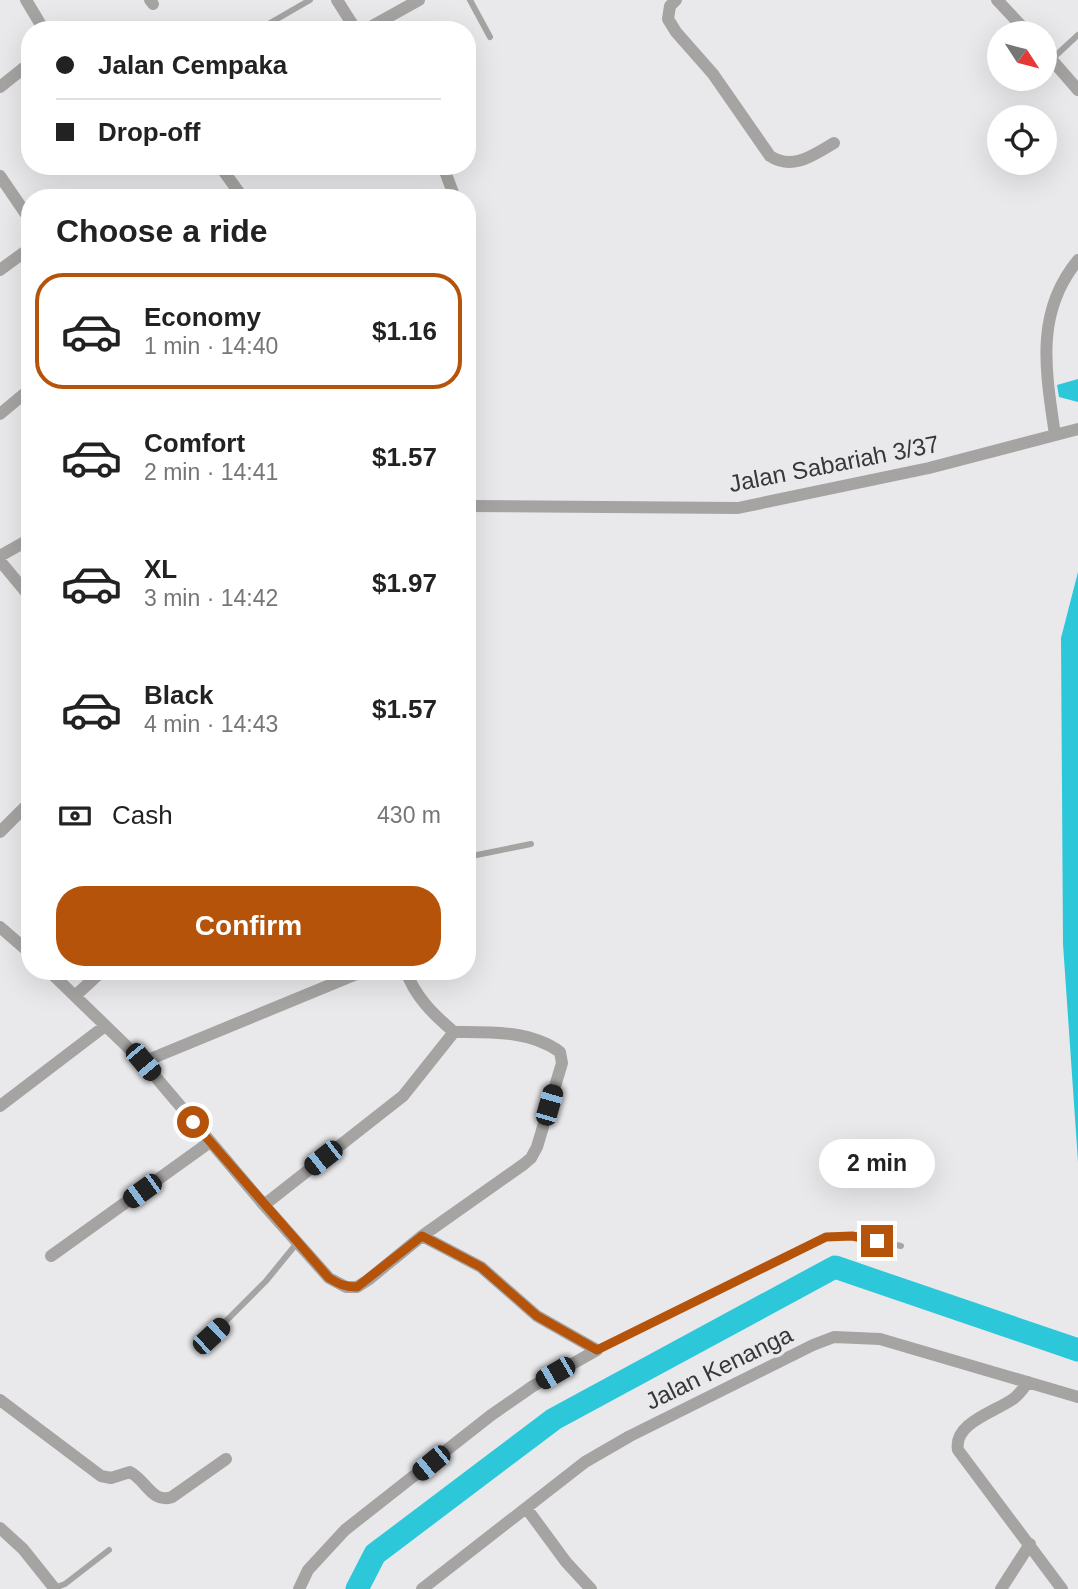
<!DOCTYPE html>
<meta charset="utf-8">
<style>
:root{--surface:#fff;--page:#f2f2f2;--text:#222;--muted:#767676;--line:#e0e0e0;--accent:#b45309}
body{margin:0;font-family:Arial,sans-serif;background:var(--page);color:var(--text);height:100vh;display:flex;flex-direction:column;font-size:26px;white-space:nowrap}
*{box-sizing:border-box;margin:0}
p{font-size:23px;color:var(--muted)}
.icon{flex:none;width:38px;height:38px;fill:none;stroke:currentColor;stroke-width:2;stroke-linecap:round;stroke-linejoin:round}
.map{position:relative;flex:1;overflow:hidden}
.side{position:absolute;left:21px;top:189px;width:455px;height:791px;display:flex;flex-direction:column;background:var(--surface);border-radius:28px;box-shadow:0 7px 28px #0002}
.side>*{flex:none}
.guide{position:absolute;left:21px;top:21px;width:455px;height:154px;border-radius:28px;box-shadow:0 7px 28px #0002;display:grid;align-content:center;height:154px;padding:0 35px;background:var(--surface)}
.needle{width:46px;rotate:126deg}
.buttons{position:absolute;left:987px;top:21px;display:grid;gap:14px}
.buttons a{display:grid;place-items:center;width:70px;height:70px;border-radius:50%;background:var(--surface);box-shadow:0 7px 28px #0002;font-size:35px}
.end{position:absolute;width:32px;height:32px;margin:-16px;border:9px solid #b45309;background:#fff;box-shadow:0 0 0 4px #fff}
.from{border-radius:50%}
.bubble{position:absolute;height:49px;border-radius:24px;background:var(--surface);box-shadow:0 7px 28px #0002;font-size:23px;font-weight:600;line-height:49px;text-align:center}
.car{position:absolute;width:21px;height:42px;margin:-21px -10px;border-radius:9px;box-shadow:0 0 5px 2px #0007;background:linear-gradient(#222 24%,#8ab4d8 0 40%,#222 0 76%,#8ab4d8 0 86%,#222 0)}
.guide b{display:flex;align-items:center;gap:24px;height:66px;font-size:26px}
.guide b+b{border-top:2px solid var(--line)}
.guide i{width:18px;height:18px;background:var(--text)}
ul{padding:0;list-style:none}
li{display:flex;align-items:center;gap:21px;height:116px;margin:0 14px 10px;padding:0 21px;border:4px solid transparent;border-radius:28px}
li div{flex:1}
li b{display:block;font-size:26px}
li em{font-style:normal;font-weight:600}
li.selected{border-color:var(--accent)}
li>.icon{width:63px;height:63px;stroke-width:1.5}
h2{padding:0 35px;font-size:32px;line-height:84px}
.pay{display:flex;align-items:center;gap:18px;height:77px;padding:0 35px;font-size:26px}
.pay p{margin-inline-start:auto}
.cta{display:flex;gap:14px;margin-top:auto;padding:14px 35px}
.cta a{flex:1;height:80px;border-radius:28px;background:var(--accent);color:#fff;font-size:28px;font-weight:600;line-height:80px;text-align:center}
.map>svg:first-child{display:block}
.water{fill:#2cc8da}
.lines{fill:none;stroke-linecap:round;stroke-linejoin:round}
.river{stroke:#2cc8da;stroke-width:23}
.service{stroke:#a5a4a3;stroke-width:6}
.minor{stroke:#a5a4a3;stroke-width:12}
.route{stroke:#b45309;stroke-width:9}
.labels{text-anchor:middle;stroke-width:7;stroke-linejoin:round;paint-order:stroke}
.street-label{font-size:24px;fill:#363738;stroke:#e9e9ec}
</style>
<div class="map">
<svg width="1078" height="1589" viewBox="0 0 1078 1589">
<rect width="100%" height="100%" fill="#e9e9ec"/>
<path class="water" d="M1078,379V402L1059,397L1057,385Z
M1078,572V1162L1063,944L1061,638Z"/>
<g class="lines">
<path class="river" d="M357,1589L375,1554L554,1419L835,1267L1078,1350"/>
<path class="service" d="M470,0L490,37
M258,30L310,0
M1052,59L1078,35
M467,857L531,844
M211,1336L266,1281L297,1243
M597,1350L826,1238L852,1236L901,1246
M54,1588L65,1584L109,1550"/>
<path class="minor" d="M26,0L44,30
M150,0L153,4
M337,0L356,30
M676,0L670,6L668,19L676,32L713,74L770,156C793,171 813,155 834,143
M997,0L1028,33
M365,30L419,0
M1045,52L1078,90
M0,87L30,63
M220,166L243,198
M443,166L455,198
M0,176L30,220
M0,270L30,248
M0,414L30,389
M1055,435C1046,372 1034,313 1078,260
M467,506L738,508L929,468L1078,429
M0,556L30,539
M0,561L30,597
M0,832L30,802
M0,927L30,953
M49,971L143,1062L264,1205L329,1278L346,1287H357L368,1280L422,1236L524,1164L531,1158L537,1147L562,1063L560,1052C530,1030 488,1032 454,1032
M406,971C415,997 434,1015 454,1032
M75,996L102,971
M143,1062L364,971
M0,1106L105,1026
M264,1205L403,1096L454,1032
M51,1256L210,1142
M1028,1382C1023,1389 1019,1395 1013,1399C995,1412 953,1423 958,1450L1062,1589
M0,1400L101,1476L111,1478L130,1472C146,1480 152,1504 172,1497L226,1459
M527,1509L566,1562L591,1589
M0,1528L23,1549L55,1589
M299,1589L308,1570L345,1530L490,1416L533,1386L597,1350L537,1316L481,1267L422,1236
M422,1589L585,1462L630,1436L813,1345L834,1337L880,1339L1078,1397
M1001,1589L1030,1544"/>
</g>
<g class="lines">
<path class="route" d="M193,1122L329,1278C339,1284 345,1287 357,1287L422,1236L481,1267L537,1316L597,1350L826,1237L852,1236L877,1241"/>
</g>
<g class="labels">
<g class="street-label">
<text transform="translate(834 464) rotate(-11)" y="8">Jalan Sabariah 3/37</text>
<text transform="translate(719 1368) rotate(-26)" y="8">Jalan Kenanga</text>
</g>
</g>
</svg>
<div class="buttons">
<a><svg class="needle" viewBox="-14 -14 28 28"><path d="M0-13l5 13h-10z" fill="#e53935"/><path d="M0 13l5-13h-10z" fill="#767676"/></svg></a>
<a><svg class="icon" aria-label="locate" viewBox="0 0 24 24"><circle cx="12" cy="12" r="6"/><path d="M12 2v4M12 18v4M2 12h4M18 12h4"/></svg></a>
</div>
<i class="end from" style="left:193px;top:1122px"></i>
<i class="end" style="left:877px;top:1241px"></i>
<div class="bubble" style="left:819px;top:1139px;width:116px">2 min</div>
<i class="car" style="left:143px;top:1062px;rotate:140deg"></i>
<i class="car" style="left:549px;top:1105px;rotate:16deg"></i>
<i class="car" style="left:323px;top:1158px;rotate:232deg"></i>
<i class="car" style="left:142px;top:1191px;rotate:234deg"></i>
<i class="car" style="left:211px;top:1336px;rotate:47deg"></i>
<i class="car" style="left:555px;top:1373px;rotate:240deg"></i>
<i class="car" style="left:431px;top:1463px;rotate:231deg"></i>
<div class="guide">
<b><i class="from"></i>Jalan Cempaka</b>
<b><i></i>Drop-off</b>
</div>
<section class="side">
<h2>Choose a ride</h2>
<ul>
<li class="selected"><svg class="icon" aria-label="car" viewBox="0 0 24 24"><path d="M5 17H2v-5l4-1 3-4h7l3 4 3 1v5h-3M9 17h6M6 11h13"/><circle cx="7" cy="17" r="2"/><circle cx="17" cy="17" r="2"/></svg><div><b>Economy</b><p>1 min · 14:40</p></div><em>$1.16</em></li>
<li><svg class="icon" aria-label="car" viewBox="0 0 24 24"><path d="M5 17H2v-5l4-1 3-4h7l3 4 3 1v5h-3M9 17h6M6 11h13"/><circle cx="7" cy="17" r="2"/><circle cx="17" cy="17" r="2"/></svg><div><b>Comfort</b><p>2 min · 14:41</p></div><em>$1.57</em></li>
<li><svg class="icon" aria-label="car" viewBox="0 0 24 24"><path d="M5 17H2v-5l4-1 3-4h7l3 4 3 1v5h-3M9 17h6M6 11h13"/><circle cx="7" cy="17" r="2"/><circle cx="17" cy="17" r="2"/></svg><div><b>XL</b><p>3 min · 14:42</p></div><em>$1.97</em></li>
<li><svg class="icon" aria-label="car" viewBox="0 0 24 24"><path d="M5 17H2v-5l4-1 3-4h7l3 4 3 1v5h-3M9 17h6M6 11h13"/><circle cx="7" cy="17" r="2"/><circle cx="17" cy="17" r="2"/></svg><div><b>Black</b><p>4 min · 14:43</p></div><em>$1.57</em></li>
</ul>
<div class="pay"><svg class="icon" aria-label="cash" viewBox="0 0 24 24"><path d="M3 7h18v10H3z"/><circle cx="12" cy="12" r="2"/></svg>Cash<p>430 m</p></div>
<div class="cta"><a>Confirm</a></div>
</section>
</div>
